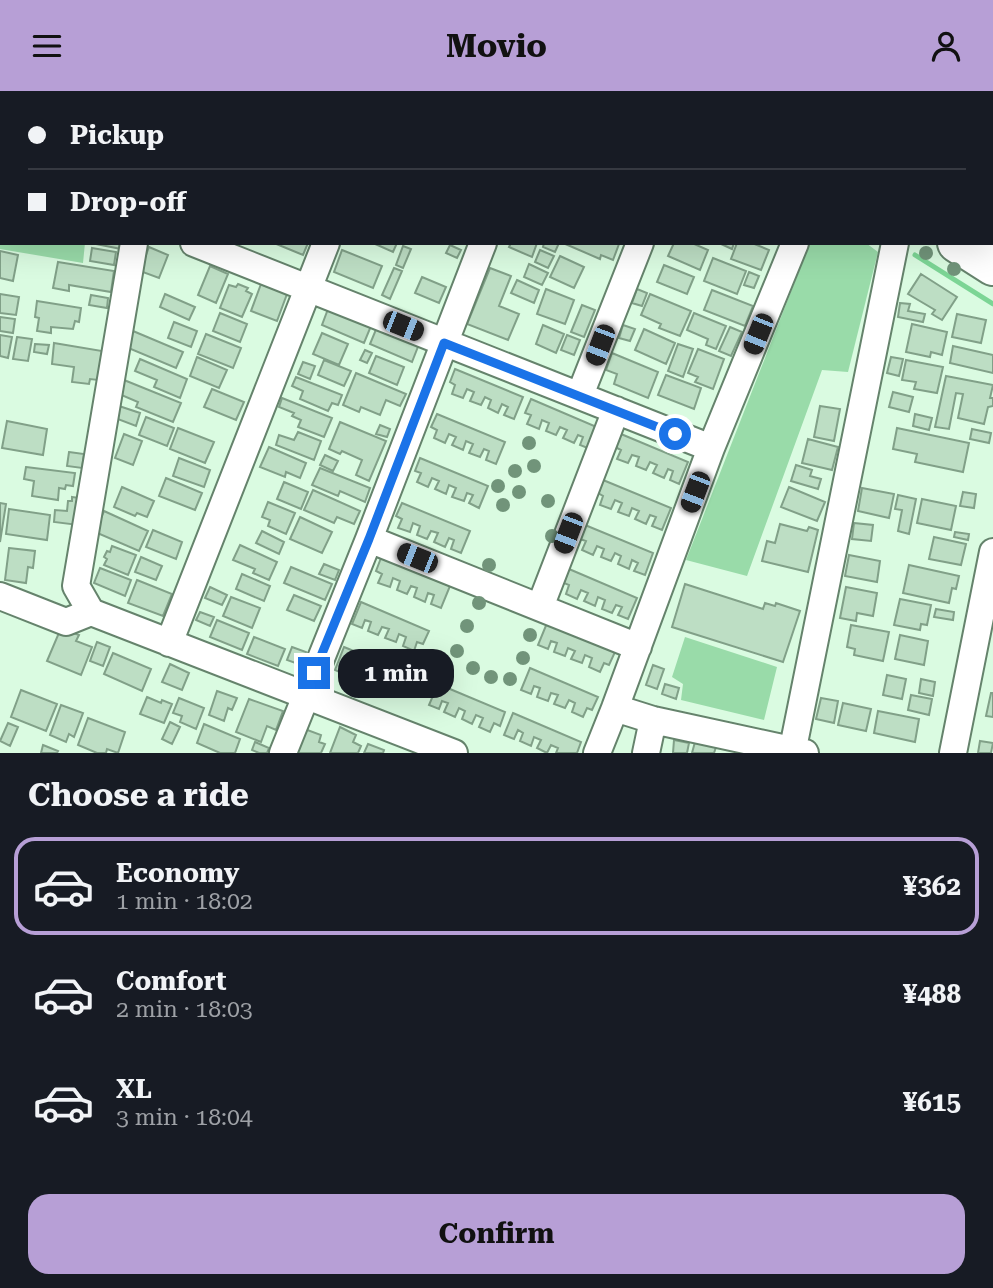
<!DOCTYPE html>
<meta charset="utf-8">
<style>
:root{--surface:#171b24;--page:#242831;--text:#f1f3f6;--muted:#9ea1a6;--line:#363941;--accent:#b79fd6}
body{margin:0;font-family:"Roboto Serif",serif;background:var(--page);color:var(--text);height:100vh;display:flex;flex-direction:column;font-size:26px;white-space:nowrap}
*{box-sizing:border-box;margin:0}
p{font-size:23px;color:var(--muted)}
.icon{flex:none;width:38px;height:38px;fill:none;stroke:currentColor;stroke-width:2;stroke-linecap:round;stroke-linejoin:round}
.map{position:relative;height:662px;overflow:hidden}
.sheet{display:flex;flex-direction:column;background:var(--surface);flex:1}
.sheet>*{flex:none}
.guide{position:absolute;left:0px;top:0px;width:994px;height:154px;box-shadow:0 7px 28px #0002;display:grid;align-content:center;height:154px;padding:0 28px;background:var(--surface)}
.end{position:absolute;width:32px;height:32px;margin:-16px;border:9px solid #1a73e8;background:#fff;box-shadow:0 0 0 4px #fff}
.from{border-radius:50%}
.bubble{position:absolute;height:49px;border-radius:21px;background:var(--surface);box-shadow:0 7px 28px #0002;font-size:23px;font-weight:700;line-height:49px;text-align:center}
.car{position:absolute;width:21px;height:42px;margin:-21px -10px;border-radius:9px;box-shadow:0 0 5px 2px #0007;background:linear-gradient(#222 24%,#8ab4d8 0 40%,#222 0 76%,#8ab4d8 0 86%,#222 0)}
.guide b{display:flex;align-items:center;gap:24px;height:66px;font-size:26px}
.guide b+b{border-top:2px solid var(--line)}
.guide i{width:18px;height:18px;background:var(--text)}
ul{padding:0;list-style:none}
li{display:flex;align-items:center;gap:21px;height:98px;margin:0 14px 10px;padding:0 14px;border:4px solid transparent;border-radius:21px}
li div{flex:1}
li b{display:block;font-size:26px}
li em{font-style:normal;font-weight:700}
li.active{border-color:var(--accent)}
li>.icon{width:63px;height:63px;stroke-width:1.5}
h2{padding:0 28px;font-size:32px;line-height:84px}
.cta{display:flex;gap:14px;margin-top:auto;padding:14px 28px}
.cta a{flex:1;height:80px;border-radius:21px;background:var(--accent);color:#111;font-size:28px;font-weight:700;line-height:80px;text-align:center}
header{display:flex;justify-content:space-between;align-items:center;height:91px;padding:0 28px;background:var(--accent);color:#111;font-size:32px;font-weight:700}
.map>svg:first-child{display:block}
.green{fill:#99dba9}
.lines{fill:none;stroke-linecap:round;stroke-linejoin:round}
.stream{stroke:#7cd595;stroke-width:5}
.building{fill:#bddec4;stroke:#81a088;stroke-width:2}
.minor-casing{stroke:#65836c;stroke-width:30}
.highway-casing{stroke:#65836c;stroke-width:42}
.minor{stroke:#fff;stroke-width:26}
.highway{stroke:#fff;stroke-width:38}
.tree{fill:#71947a}
.route{stroke:#1a73e8;stroke-width:9}
</style>
<header><svg class="icon" aria-label="menu" viewBox="0 0 24 24"><path d="M4 6h16M4 12h16M4 18h16"/></svg>Movio<svg class="icon" aria-label="person" viewBox="0 0 24 24"><circle cx="12" cy="8" r="4"/><path d="M4 21q1-7 8-7t8 7"/></svg></header>
<div class="map">
<svg width="993" height="662" viewBox="0 0 993 662">
<rect width="100%" height="100%" fill="#dafbe1"/>
<path class="green" d="M0,116L2,117V152H85L83,172L0,158Z
M810,152H866L878,161L848,281L822,279L747,485L686,469Z
M685,546L777,576L764,629L681,609L683,593L672,586Z"/>
<g class="lines">
<path class="stream" d="M649,0L652,2
M915,164L993,213"/>
</g>
<path class="building" d="M17,0H45V2H16Z
M581,0H618L617,2H584Z
M876,0H925L924,2H876Z
M91,152H121V158Z
M274,152H308L303,164Z
M373,152H397L393,161Z
M511,152H537L532,166L509,156Z
M544,152H559L555,161L543,156Z
M563,152H617L619,153L613,169L601,164L600,168Z
M674,152H692L708,159L700,179L668,165Z
M719,152H734L732,158Z
M737,152H752L769,159L761,179L731,168Z
M450,154L461,159L457,167L446,162Z
M403,155L411,158L403,177L396,174Z
M149,156L168,164L159,187L140,180Z
M92,157L116,161L114,174L90,170Z
M342,159L382,175L373,197L334,181Z
M540,159L554,165L548,177L535,171Z
M0,160L18,164L13,190L0,187Z
M560,165L584,176L574,197L550,186Z
M713,167L746,180L737,203L704,190Z
M58,171L114,180L111,201L69,194V200L53,197Z
M529,173L548,182L542,194L524,186Z
M664,174L694,186L687,203L657,191Z
M210,175L228,183L216,212L198,204Z
M394,177L402,180L390,208L382,204Z
M490,177L511,185L499,215L519,223L508,249L467,233Z
M749,181L759,185L754,197L744,194Z
M921,183L957,206L942,229L932,223L935,219L908,203Z
M422,186L446,196L439,212L415,202Z
M517,189L539,199L534,212L511,202Z
M238,193L248,197L246,200L252,203L242,226L220,217L229,194L236,196Z
M261,193L287,203L277,230L251,220Z
M546,198L574,209L565,233L537,223Z
M637,198L647,202L642,215L632,212Z
M712,199L753,215L745,235L704,219Z
M0,203L19,206L16,224L0,222Z
M165,203L195,216L189,229L160,216Z
M650,203L691,220L680,245L659,237L661,233L641,224Z
M91,204L108,207L107,217L89,214Z
M37,210L81,217L79,231L75,230L73,238L51,236V242L37,240L39,227L35,226Z
M900,212L910,213L908,220L925,223L923,231L898,226Z
M582,214L595,219L584,246L571,241Z
M328,218L371,235L364,252L322,234Z
M220,222L247,233L240,251L213,240Z
M694,222L726,235L716,258L706,254L708,248L687,239Z
M957,223L986,229L981,252L952,246Z
M0,226L15,228L13,242L0,240Z
M174,231L197,240L191,256L168,247Z
M912,233L947,241L942,264L931,261L930,266L906,261Z
M543,234L564,243L556,262L536,253Z
M623,234L635,238L630,250L619,247Z
M377,236L419,253L412,271L370,253Z
M730,236L742,241L731,265L719,260Z
M644,238L675,252L666,273L635,259Z
M133,240L183,261L176,277L126,256Z
M322,242L348,253L339,274L313,263Z
M206,243L241,257L233,277L198,263Z
M0,244L12,246L8,267L0,265Z
M567,244L580,249L574,264L561,259Z
M17,246L32,248L28,270L13,268Z
M54,252L102,260L98,289L90,288L89,293L72,291L74,276L52,273Z
M35,253L49,254L47,263L34,261Z
M678,253L693,258L683,286L668,280Z
M953,255L993,264V282L950,272Z
M698,258L724,268L713,298L695,291L698,286L688,282Z
M365,259L372,262L367,272L360,269Z
M612,262L658,281L648,307L614,293L617,283L606,279Z
M376,265L404,276L397,294L369,282Z
M197,266L227,279L219,297L190,285Z
M891,266L903,268L899,285L887,282Z
M140,268L187,288L180,307L154,296L157,289L135,280Z
M324,269L351,280L344,295L318,284Z
M906,269L943,276L937,302L914,298L916,291L902,289Z
M303,271L315,275L310,288L298,283Z
M455,278L523,306L514,328L504,324L508,316L502,313L498,322L488,317L491,309L485,306L481,314L470,310L474,301L467,298L463,307L452,303L455,294L450,291Z
M356,282L406,303L400,315L386,309L380,324L361,316L359,321L343,314Z
M666,284L701,297L694,318L658,304Z
M946,285L993,294L990,307H993V315L988,316L984,333L958,327L963,303L956,302L949,338L935,336Z
M296,286L342,304L338,314L332,312L328,320L300,308L303,300L292,295Z
M124,289L181,312L173,331L136,316L138,311L119,303Z
M212,298L244,311L236,329L204,316Z
M893,301L913,306L909,321L889,316Z
M282,307L332,327L324,346L298,336L301,329L292,325L294,322L279,316Z
M531,308L599,337L590,358L580,354L583,346L578,344L574,352L563,347L567,339L560,336L556,344L546,340L549,332L542,329L539,338L527,333L531,324L525,322Z
M119,315L140,322L136,335L115,327Z
M820,315L840,318L834,350L814,346Z
M437,323L505,351L496,373L486,369L489,360L484,358L480,366L469,362L473,353L466,350L463,359L452,354L456,346L449,343L445,352L434,347L437,339L431,336Z
M915,323L932,327L929,339L913,335Z
M146,326L174,337L167,355L139,344Z
M7,330L47,338L43,364L2,357Z
M340,331L386,350L369,390L356,384L362,369L342,360L340,363L329,358Z
M380,334L390,338L387,346L376,343Z
M178,337L214,351L205,372L170,358Z
M897,337L969,352L963,381L915,371L917,363L893,358Z
M972,338L991,342L989,352L970,348Z
M298,341L321,350L314,369L276,354L279,344L294,349Z
M124,343L142,350L133,374L115,367Z
M621,343L688,371L679,393L670,389L673,380L668,378L664,387L653,382L657,374L650,371L646,379L636,375L639,366L632,364L628,372L617,368L621,359L615,356Z
M808,348L838,356L832,379L802,372Z
M269,356L306,372L300,387L286,381L285,386L260,376Z
M69,361L84,363L82,377L67,375Z
M325,364L338,370L333,380L320,374Z
M179,367L210,379L204,396L173,385Z
M420,367L488,395L479,417L469,412L473,404L467,402L464,410L452,406L456,397L449,394L446,403L435,398L439,390L432,387L428,396L417,391L421,382L415,380Z
M796,374L812,379L810,385L821,388L818,398L791,390Z
M26,376L75,382L73,395L66,394L65,398L59,397L58,409L32,405L34,390L24,388Z
M320,377L370,397L365,411L340,400L338,405L312,394Z
M166,387L202,402L195,419L159,405Z
M603,389L671,417L662,439L652,435L656,426L650,424L646,433L635,428L639,420L632,417L629,425L618,421L622,412L615,409L611,418L600,414L603,405L598,402Z
M284,391L308,401L301,418L277,408Z
M122,396L154,410L147,426L137,422L135,425L114,416Z
M789,396L825,411L817,430L781,416Z
M862,397L894,403L889,427L858,420Z
M313,399L360,420L354,433L337,426L334,432L304,419Z
M963,401L976,403L974,417L960,415Z
M898,404L916,408L909,443L898,440L902,419L895,418Z
M72,406L80,407L78,434L54,431L55,419L67,420L68,410H72Z
M922,408L956,415L951,439L917,432Z
M268,411L295,422L286,443L268,435L270,429L262,426Z
M0,412L6,413L0,451Z
M402,412L470,440L461,462L451,458L454,449L449,447L445,456L434,451L438,442L431,440L427,448L417,444L420,435L413,432L410,441L398,437L402,428L396,425Z
M9,418L50,424L47,449L6,443Z
M104,420L148,440L139,460L95,441Z
M300,426L332,441L322,462L290,448Z
M854,432L873,434L871,450L852,448Z
M780,433L807,440L809,436L818,439L808,481L762,470L767,450L775,452Z
M585,434L653,462L645,484L634,480L638,472L632,469L629,478L618,473L621,465L615,462L611,470L601,466L604,458L597,455L593,464L582,459L586,450L580,448Z
M153,439L182,451L176,468L146,456Z
M262,440L284,451L279,463L256,452Z
M955,441L969,443L968,449L954,446Z
M934,446L966,453L961,474L929,468Z
M240,454L277,471L269,489L253,482L255,478L233,469Z
M112,455L136,464L128,484L104,474L107,468L104,466L107,460L110,461Z
M9,457L35,460L33,477L28,476L26,492L5,489Z
M849,464L880,470L877,491L845,485Z
M141,466L162,475L156,489L135,481Z
M381,467L450,495L441,517L431,513L434,504L428,502L425,511L414,506L417,497L411,495L407,503L397,499L400,490L393,487L390,496L378,492L382,483L376,480Z
M324,473L339,479L335,489L319,483Z
M909,474L959,485L956,498L952,497L949,512L903,502Z
M291,476L332,493L325,509L284,492Z
M100,477L131,489L125,505L94,492Z
M569,478L637,507L628,528L618,524L622,516L616,514L612,522L602,518L605,509L598,506L595,515L584,510L588,502L581,499L577,508L566,503L569,494L564,492Z
M242,483L270,495L264,510L236,498Z
M137,489L172,503L163,525L128,512Z
M685,493L763,518L765,512L775,515L776,512L800,520L783,571L672,536Z
M210,496L227,504L222,514L205,507Z
M846,496L877,502L873,525L857,522L856,530L840,527Z
M294,504L321,515L314,530L287,519Z
M231,506L260,517L252,537L223,525Z
M900,508L931,514L927,534L921,533L920,539L894,534Z
M361,511L429,540L423,553L417,551L414,560L403,555L406,546L399,543L396,551L385,547L389,538L382,536L378,544L368,540L371,531L365,529L362,537L352,533Z
M936,518L954,521L953,529L934,526Z
M200,521L214,526L210,535L196,529Z
M217,529L249,542L242,559L210,546Z
M547,532L615,561L609,574L604,572L600,581L589,576L592,567L585,564L582,572L571,568L575,560L568,557L565,565L554,561L557,552L551,550L548,558L538,554Z
M851,534L889,541L883,570L854,564L855,558L847,556Z
M61,537L79,544L76,550L92,556L81,584L47,570Z
M900,544L928,550L924,574L895,568Z
M254,546L285,558L278,575L247,563Z
M97,551L110,556L103,575L90,570Z
M292,556L306,561L301,574L287,569Z
M344,556L412,584L406,599L400,596L396,605L385,601L389,592L382,589L378,597L368,593L371,584L365,581L361,590L350,586L353,577L348,574L344,583L335,579Z
M113,562L151,578L142,600L104,583Z
M170,573L189,582L182,599L162,591Z
M653,574L664,578L657,598L646,594Z
M530,577L598,606L592,619L587,617L583,626L572,621L575,612L569,609L565,617L554,613L558,604L551,602L548,610L537,606L540,597L534,595L531,603L521,599Z
M887,584L906,588L902,608L883,604Z
M921,588L935,591L933,605L919,602Z
M438,593L505,621L500,635L494,632L490,641L479,636L483,627L476,624L472,633L462,628L465,620L459,617L455,626L444,621L448,612L442,610L439,618L429,614Z
M665,593L679,597L676,608L662,603Z
M21,599L57,613L46,640L11,626Z
M217,600L237,607L232,619L228,617L224,630L209,624Z
M991,602H993V626L986,625Z
M911,604L932,608L929,624L908,619Z
M147,606L161,612L162,609L172,613L164,632L140,623Z
M179,607L204,617L196,638L180,631L182,625L173,622Z
M821,607L838,610L834,632L816,628Z
M249,608L283,620L276,639L267,635L261,651L236,641Z
M843,612L871,618L866,640L838,634Z
M61,614L83,622L74,646L69,643L66,651L50,644Z
M878,620L919,628L915,651L874,642Z
M513,622L581,651L577,662H556L558,657L551,654L547,662L537,657L541,649L534,646L531,655L520,650L523,642L518,639L514,648L504,644Z
M88,627L125,641L118,662L107,658L106,662H97L78,654Z
M170,631L180,636L172,653L162,648Z
M8,632L18,636L10,655L0,650Z
M204,633L240,648L235,662H220L197,652Z
M340,636L356,644L353,651L361,655L358,662H330Z
M302,637L321,644L319,651L325,653L321,662H292Z
M674,649L689,652L687,662H673Z
M980,650L993,652L991,662H978Z
M255,651L269,657L267,662H259L252,659Z
M695,651L716,656L714,662H692Z
M368,653L384,659L383,662H364Z
M43,654L58,660L57,662H41Z"/>
<g class="lines">
<defs>
<path id="minor" d="M230,2V0
M384,2V0
M542,2L543,0
M784,2L785,0
M942,2L943,0
M0,28H2
M134,152L76,495L91,521L454,662
M194,152L711,357
M580,304L640,152
M369,448L638,556
M0,505L66,531L91,521
M540,516L616,319
M169,552L326,152
M615,617L653,629L805,662
M283,662L369,448L483,152
M597,662L615,617L711,357L795,152
M646,662L653,629
M792,662L895,152
M953,662L993,461"/>
<path id="highway" d="M715,0L718,2
M957,152L993,175"/>
</defs>
<use href="#minor" class="minor-casing"/>
<use href="#highway" class="highway-casing"/>
<use href="#minor" class="minor"/>
<use href="#highway" class="highway"/>
</g>
<g class="tree">
<circle cx="926" cy="162" r="7"/>
<circle cx="954" cy="178" r="7"/>
<circle cx="529" cy="352" r="7"/>
<circle cx="534" cy="375" r="7"/>
<circle cx="515" cy="380" r="7"/>
<circle cx="498" cy="395" r="7"/>
<circle cx="519" cy="401" r="7"/>
<circle cx="548" cy="410" r="7"/>
<circle cx="503" cy="414" r="7"/>
<circle cx="552" cy="445" r="7"/>
<circle cx="489" cy="474" r="7"/>
<circle cx="479" cy="512" r="7"/>
<circle cx="467" cy="535" r="7"/>
<circle cx="530" cy="544" r="7"/>
<circle cx="457" cy="560" r="7"/>
<circle cx="523" cy="567" r="7"/>
<circle cx="473" cy="577" r="7"/>
<circle cx="491" cy="586" r="7"/>
<circle cx="510" cy="588" r="7"/>
</g>
<g class="lines">
<path class="route" d="M314,582L369,448L444,252L675,343"/>
</g>
</svg>
<i class="end from" style="left:675px;top:343px"></i>
<i class="end" style="left:314px;top:582px"></i>
<div class="bubble" style="left:338px;top:558px;width:116px">1 min</div>
<i class="car" style="left:403px;top:235px;rotate:112deg"></i>
<i class="car" style="left:758px;top:243px;rotate:202deg"></i>
<i class="car" style="left:600px;top:254px;rotate:201deg"></i>
<i class="car" style="left:695px;top:401px;rotate:201deg"></i>
<i class="car" style="left:568px;top:442px;rotate:201deg"></i>
<i class="car" style="left:417px;top:467px;rotate:292deg"></i>
<div class="guide">
<b><i class="from"></i>Pickup</b>
<b><i></i>Drop-off</b>
</div>
</div>
<section class="sheet">
<h2>Choose a ride</h2>
<ul>
<li class="active"><svg class="icon" aria-label="car" viewBox="0 0 24 24"><path d="M5 17H2v-5l4-1 3-4h7l3 4 3 1v5h-3M9 17h6M6 11h13"/><circle cx="7" cy="17" r="2"/><circle cx="17" cy="17" r="2"/></svg><div><b>Economy</b><p>1 min · 18:02</p></div><em>¥362</em></li>
<li><svg class="icon" aria-label="car" viewBox="0 0 24 24"><path d="M5 17H2v-5l4-1 3-4h7l3 4 3 1v5h-3M9 17h6M6 11h13"/><circle cx="7" cy="17" r="2"/><circle cx="17" cy="17" r="2"/></svg><div><b>Comfort</b><p>2 min · 18:03</p></div><em>¥488</em></li>
<li><svg class="icon" aria-label="car" viewBox="0 0 24 24"><path d="M5 17H2v-5l4-1 3-4h7l3 4 3 1v5h-3M9 17h6M6 11h13"/><circle cx="7" cy="17" r="2"/><circle cx="17" cy="17" r="2"/></svg><div><b>XL</b><p>3 min · 18:04</p></div><em>¥615</em></li>
</ul>
<div class="cta"><a>Confirm</a></div>
</section>
